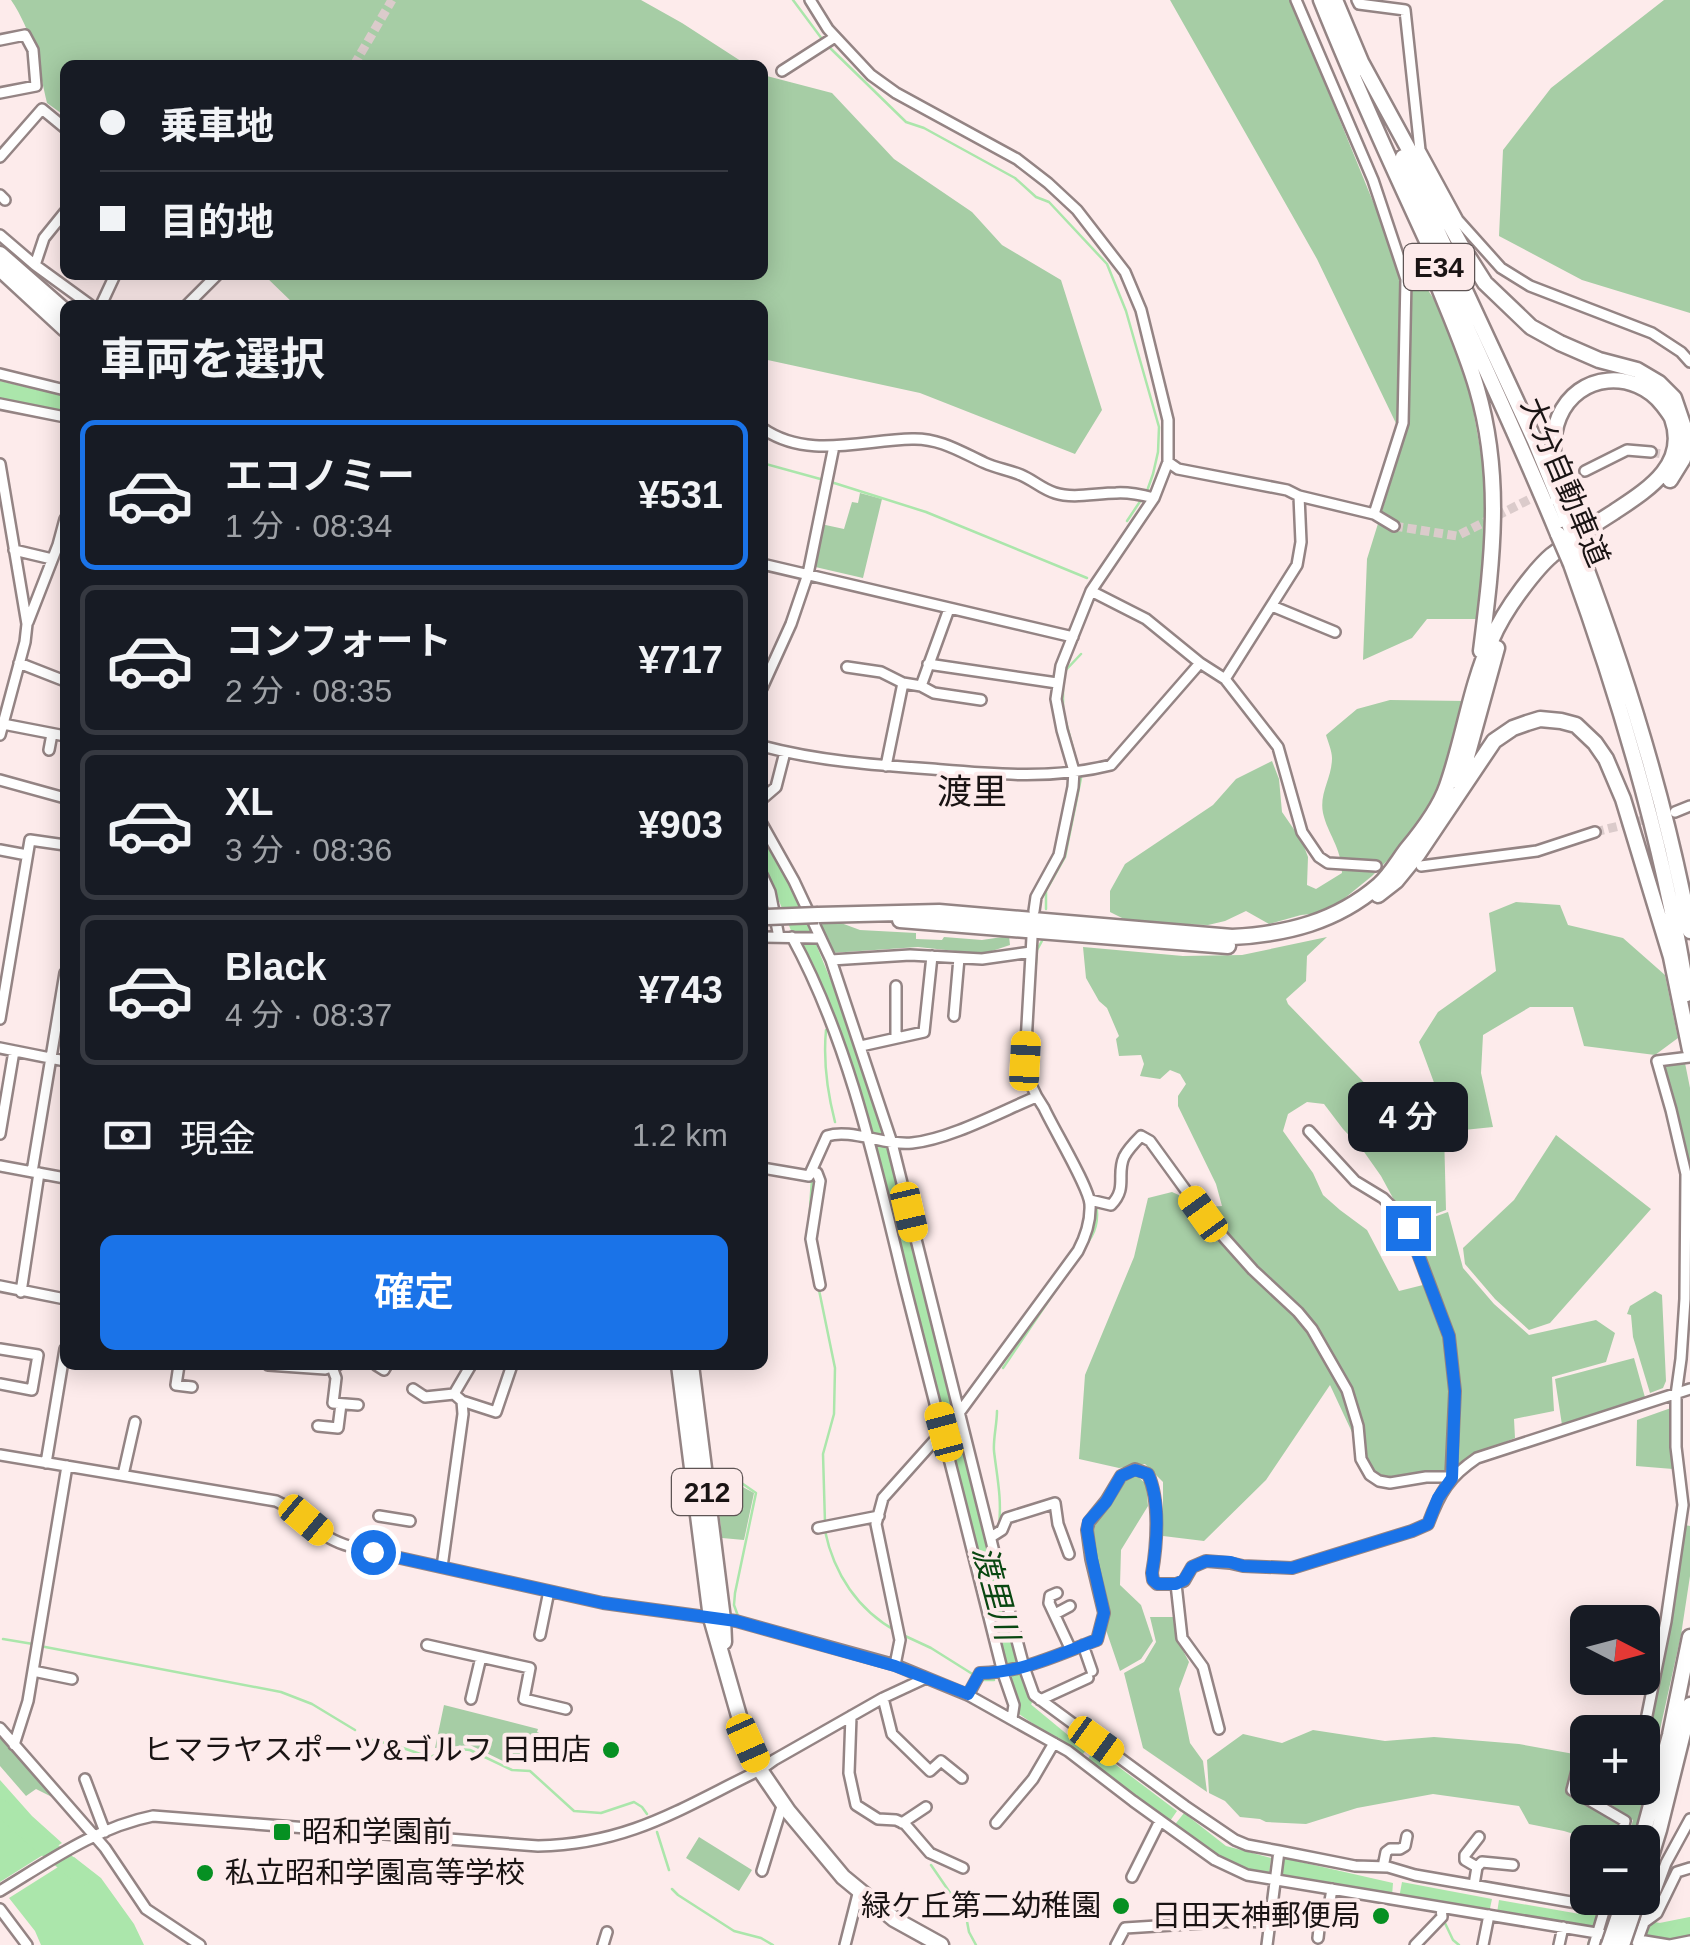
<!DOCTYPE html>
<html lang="ja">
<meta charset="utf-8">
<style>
:root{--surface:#171b24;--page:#242831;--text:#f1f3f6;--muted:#9ea1a6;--line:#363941;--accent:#1a73e8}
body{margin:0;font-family:Helvetica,"Noto Sans JP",sans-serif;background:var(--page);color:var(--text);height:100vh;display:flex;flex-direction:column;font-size:38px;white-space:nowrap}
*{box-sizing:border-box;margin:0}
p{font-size:32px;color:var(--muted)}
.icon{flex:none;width:55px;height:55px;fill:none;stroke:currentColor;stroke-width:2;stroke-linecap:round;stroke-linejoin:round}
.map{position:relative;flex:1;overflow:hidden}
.details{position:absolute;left:60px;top:300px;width:708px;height:1070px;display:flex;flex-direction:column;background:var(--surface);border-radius:15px;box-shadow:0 5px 25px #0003}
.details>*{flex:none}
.hud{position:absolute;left:60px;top:60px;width:708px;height:220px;border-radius:15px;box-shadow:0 5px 25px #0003;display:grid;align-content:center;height:220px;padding:0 40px;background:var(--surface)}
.needle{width:65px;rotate:96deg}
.tools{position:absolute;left:1570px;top:1605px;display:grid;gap:20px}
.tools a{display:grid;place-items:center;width:90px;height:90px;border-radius:15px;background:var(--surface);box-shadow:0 5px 25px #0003;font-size:50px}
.end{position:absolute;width:45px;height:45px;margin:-22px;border:12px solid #1a73e8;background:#fff;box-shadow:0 0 0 5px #fff}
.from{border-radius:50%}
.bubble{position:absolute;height:70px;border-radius:15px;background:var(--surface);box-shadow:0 5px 25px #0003;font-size:32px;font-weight:600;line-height:70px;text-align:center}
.car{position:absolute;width:30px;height:60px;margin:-30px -15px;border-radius:12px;box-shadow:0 0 8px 2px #0007;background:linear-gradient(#f5c518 24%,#345 0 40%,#f5c518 0 76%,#345 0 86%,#f5c518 0)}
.hud b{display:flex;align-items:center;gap:35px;height:95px;font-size:38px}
.hud b+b{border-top:2px solid var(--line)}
.hud i{width:25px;height:25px;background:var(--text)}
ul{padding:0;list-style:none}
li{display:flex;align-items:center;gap:30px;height:150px;margin:0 20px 15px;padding:0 20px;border:5px solid var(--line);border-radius:15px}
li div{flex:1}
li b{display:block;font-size:38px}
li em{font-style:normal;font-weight:600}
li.selected{border-color:var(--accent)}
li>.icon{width:90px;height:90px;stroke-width:1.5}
h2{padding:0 40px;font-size:45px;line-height:120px}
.pay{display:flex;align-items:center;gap:25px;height:110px;padding:0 40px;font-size:38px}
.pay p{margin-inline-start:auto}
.primary-button{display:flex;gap:20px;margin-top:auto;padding:20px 40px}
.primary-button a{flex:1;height:115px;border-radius:15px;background:var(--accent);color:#fff;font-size:40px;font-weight:600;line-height:115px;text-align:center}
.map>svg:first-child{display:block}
.green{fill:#a6cda5}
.water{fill:#abe6ab}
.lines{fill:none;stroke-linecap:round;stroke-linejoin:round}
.stream{stroke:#abe6ab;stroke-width:2.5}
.river{stroke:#abe6ab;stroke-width:18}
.minor-tunnel{stroke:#dbcbcb;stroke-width:9;stroke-dasharray:9 4.5;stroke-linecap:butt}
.minor-casing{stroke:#948484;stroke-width:14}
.highway-casing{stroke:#948484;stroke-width:19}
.minor{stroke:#fff;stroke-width:9}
.highway{stroke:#fff;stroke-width:14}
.highway-bridge-casing{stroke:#948484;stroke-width:19;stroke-linecap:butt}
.highway-bridge{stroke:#fff;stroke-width:14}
.route{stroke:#1a73e8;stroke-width:12}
.poi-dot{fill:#069022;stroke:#fdebeb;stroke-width:4}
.labels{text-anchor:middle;stroke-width:8;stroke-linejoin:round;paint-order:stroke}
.shield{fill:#fdebeb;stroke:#5e5454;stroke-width:2.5}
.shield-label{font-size:28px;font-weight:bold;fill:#1a1414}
.street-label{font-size:30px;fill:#1a1414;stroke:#fdebeb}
.poi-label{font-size:30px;fill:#1a1414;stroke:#fdebeb;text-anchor:end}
.water-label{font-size:32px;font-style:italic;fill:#094711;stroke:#fdebeb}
.quarter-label{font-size:35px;fill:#1a1414;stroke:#fdebeb}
</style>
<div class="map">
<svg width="1690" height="1945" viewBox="0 0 1690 1945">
<rect width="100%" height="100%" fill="#fdebeb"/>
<path class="green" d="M11,0H641L682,23L747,65H65V116L47,103C39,67 32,31 11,0Z
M1170,0H1291L1378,214L1443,313L1468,380L1489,500L1481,619H1427L1412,638L1363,660L1367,559L1404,440L1317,259Z
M1664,0H1690V313L1582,280L1499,236L1503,150L1551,88Z
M763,75L832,93L894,159L972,212L1002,245L1061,280L1102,410L1075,454L920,393L763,359L762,305H295L264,275H762Z
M860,493L882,499L863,578L811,566L821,524L844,529L852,502L858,503Z
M1390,700L1466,701L1442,790L1418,830L1372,876L1340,902L1321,913L1301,915L1269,924L1246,911L1225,921L1208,925L1132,923L1110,912V891L1125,864L1213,805L1236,779L1272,761L1279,779L1282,812L1302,841L1308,857L1307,885L1316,889L1342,873C1341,846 1328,835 1323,813C1319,793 1332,778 1332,758C1332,751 1328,742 1326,735L1357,709Z
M1516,902L1560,905L1568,925L1623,938L1665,975L1678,1038L1655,1055L1584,1046L1573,1007H1530L1483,1035L1481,1073L1493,1127L1444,1132L1446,1210L1414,1222L1394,1200L1381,1176L1362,1149L1343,1129L1324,1104L1307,1102L1288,1114L1283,1131L1313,1173L1323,1195L1340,1210L1367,1230L1399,1291L1423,1285L1444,1339L1450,1388L1447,1473L1417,1472L1393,1479L1370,1471L1330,1385L1266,1480L1204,1541L1163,1536V1482L1145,1464L1119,1468L1079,1459L1085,1375L1134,1257L1148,1198L1172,1192L1206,1207L1222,1206L1216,1184L1178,1106V1096L1186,1084L1180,1074L1170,1070L1160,1079L1140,1076L1144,1064L1141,1055L1119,1056L1116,1039L1119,1036L1107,1008L1099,1001L1086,978L1083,947L1183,956L1242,955L1327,937L1307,956L1306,981L1286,999L1288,1004L1415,1135L1423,1133L1443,1107L1419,1042L1438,1012L1496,971L1489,913Z
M818,920H833L860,930L916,933V939L942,940L944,937L982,940L1009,936L1010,945L983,954L918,947L831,953Z
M1685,1063L1690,1088V1183L1660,1065Z
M1556,1135L1651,1209L1550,1323L1529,1330L1495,1299L1465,1264L1463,1248L1514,1200Z
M1448,1212L1463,1268L1494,1304L1529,1335L1596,1320L1615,1333L1606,1362L1552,1377L1554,1411L1514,1419L1515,1438L1475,1454L1455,1470C1458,1425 1464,1380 1454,1336C1445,1298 1423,1263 1414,1224Z
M1655,1291L1662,1295L1666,1381L1663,1388L1650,1393L1633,1337L1631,1315L1627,1314L1630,1306Z
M1634,1358L1646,1401L1562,1425L1555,1379Z
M1671,1408L1673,1469L1636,1466L1637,1420Z
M1134,1473L1146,1484L1148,1506L1121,1550L1120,1585L1141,1605L1153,1641L1141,1659L1120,1671L1105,1627L1108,1608L1094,1562L1092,1538L1096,1522L1121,1482Z
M739,1485L754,1493L744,1540L722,1538L717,1492L726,1499Z
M1685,1525L1690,1526V1576L1681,1635L1639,1824L1633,1842H1627L1633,1820L1576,1789L1584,1758L1587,1760L1588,1788H1642L1643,1752L1678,1582Z
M1150,1617H1175L1178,1641L1189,1662L1179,1689L1190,1743L1203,1761L1207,1792L1143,1748L1124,1673L1144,1662L1156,1642Z
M444,1705L538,1729L537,1732L551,1738L547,1754L532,1763L509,1764L470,1745L435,1748Z
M1313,1730L1385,1741L1434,1737L1519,1744L1574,1754L1568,1795L1619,1823L1616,1842H1599L1564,1831L1529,1824L1519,1806L1433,1794L1357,1808L1306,1824L1266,1822L1260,1819L1240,1817L1225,1801L1209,1793L1207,1760L1243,1734L1282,1743Z
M0,1733L52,1797L36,1789L26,1796L0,1766Z
M699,1837L752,1870L739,1891L686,1858Z"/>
<path class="water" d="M0,381L65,396V414L0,401Z
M1020,1677L1028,1702L1086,1750L1081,1757L1019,1714L1008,1681Z
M1095,1749L1177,1811L1168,1824L1086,1761Z
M0,1780L32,1816L62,1843L0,1882Z
M1184,1813L1226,1846L1271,1858L1269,1875L1237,1867L1219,1859L1173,1827Z
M74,1857L101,1878L134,1924L144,1945H41L35,1931L9,1898Z
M1283,1858L1393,1883L1392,1896L1281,1876Z
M1402,1882L1492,1899L1489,1913L1399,1898Z
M1499,1900L1597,1917L1595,1927L1593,1928L1497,1913Z"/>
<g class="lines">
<path class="stream" d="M793,0L822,39
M827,45L906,122L924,128L1015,178L1036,197L1049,202L1107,264L1126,311L1159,427L1158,452L1153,474L1147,491L1127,521
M762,463L824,480
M831,482L926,512L1087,578
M1064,672L1081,654
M1046,909V891L1065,857L1081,778L1063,711V680
M1033,1001L1037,950L1043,939
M826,1030C823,1062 827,1091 835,1122
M1035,1082L1045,1102
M808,1238L812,1179
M1085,1246C1096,1233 1099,1220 1096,1203
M819,1290L835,1368L834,1414L823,1454L825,1523
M1003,1368L1064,1278
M714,1471L730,1475L756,1493L735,1593L734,1605L738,1616
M994,1529L999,1525C1002,1499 997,1477 994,1451C993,1439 997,1424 997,1411
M825,1531C834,1574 858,1610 896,1631
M903,1635L931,1648L974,1675
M3,1639L33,1644
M40,1646L281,1692L312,1704L355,1730
M981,1680H994
M373,1740L401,1747
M403,1748L429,1757L459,1749L470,1750L512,1770L530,1771L574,1811L601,1813L634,1802L642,1807L647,1814
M657,1832L669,1870
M931,1865L966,1916L969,1932L976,1945
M672,1889L678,1895L734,1931L761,1938L773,1945
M1444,1921L1453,1940L1459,1945
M1588,1945L1590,1939"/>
<path class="river" d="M762,853L788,899L835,1015L877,1135L1017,1686L1023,1701
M0,1808C12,1816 21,1825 31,1835C48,1850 67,1861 82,1877
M1585,1919L1660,1932L1690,1926"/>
<path class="minor-tunnel" d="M354,65L392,0
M1651,452L1690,459
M1556,485L1585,471
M1394,526L1457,536L1542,493
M1595,832L1651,818"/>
<defs>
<path id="minor" d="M810,0L828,29L871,75L896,93L1017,159L1048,183L1077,210L1125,272L1141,310L1168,420V462L1154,498L1091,591L1061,666L1056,699L1062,730L1074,771L1073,787L1059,855L1036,897L1034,911
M1296,0L1373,180L1406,279L1403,423L1374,514
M1357,0L1359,4L1405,10L1420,150L1458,220L1501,268L1530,286L1652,333L1681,352L1690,362
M0,40L25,35L33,50L36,86L0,93
M782,71L835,37
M0,157L42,109L65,128
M0,195L5,200
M0,235L35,265L90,305
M35,265L44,238L65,212
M101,305L115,275
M187,305L217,275
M0,374L65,390
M0,404L65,417
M762,428C807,460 862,440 912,439C940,438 961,452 985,463C996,468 1009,470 1021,475C1033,480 1042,489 1055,493C1073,499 1097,493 1116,493C1129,492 1142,495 1154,498
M1168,462L1178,469L1287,490L1299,496L1374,514L1394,526
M0,464L27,624L25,642L0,735
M1585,471L1627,450L1651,452
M14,550L52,559
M762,564L1073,637
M1091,591L1146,619L1200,663L1225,679L1278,747L1302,832L1319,857L1328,863L1376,866
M1272,606L1335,632
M28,622L58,545L65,519
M19,663L65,681
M928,664L1057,683
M847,667L881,672L903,683L921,686L934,693L981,700
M1225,679L1297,565L1301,542L1299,496
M921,686L949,609
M762,688L791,624L808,574L834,446
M3,724L65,736
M762,746C818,761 875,765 932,769C992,774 1053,780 1111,765L1200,663
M49,750L52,734
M886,766L903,683
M0,780L65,798
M762,799L776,787L785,752
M1675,812L1690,806
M762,824L794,881L831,960L892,1143L999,1572L1024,1667L1034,1695L1185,1806L1235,1840L1247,1845L1279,1851L1355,1866L1388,1867L1415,1875L1646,1915
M0,850L27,855
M1421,866L1537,851L1595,832
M762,875L770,892L779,937
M762,937L820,938
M792,937C849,1041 876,1167 904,1282C937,1413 971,1542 1003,1673L1014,1705L1012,1718
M831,960L910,955L982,959L1031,952
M954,1016L959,958
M0,1019L30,840L65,845
M896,1037V986
M861,1046L924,1032L932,956
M0,1048L65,1061
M1309,1131L1355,1181L1383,1198L1403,1218L1408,1227L1449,1336L1455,1391L1451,1477
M0,1134L14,1051
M0,1166L65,1178
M762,1168L809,1176L827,1136C851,1128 884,1146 912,1143C950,1139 1000,1112 1036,1097
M32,1172L65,973
M811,1172L817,1173L820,1181L811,1239L820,1285
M1090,1200L1111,1205C1128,1188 1116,1175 1124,1157C1128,1149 1135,1142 1141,1136L1150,1141L1203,1214L1253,1270L1298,1312L1312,1329L1347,1390L1358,1426L1361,1459L1370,1475L1379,1481L1390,1483L1426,1477H1451
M0,1286L65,1299
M21,1292L39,1173
M0,1349L38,1355L32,1390L0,1384
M179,1365L176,1385L192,1387
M268,1365L325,1369L338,1365
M376,1365L384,1370L387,1365
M332,1367L336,1378L333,1403L358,1405
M413,1389L425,1397L454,1394
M462,1401L496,1412L512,1365
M318,1426L338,1428L341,1404
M0,1455L276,1501C295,1509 307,1524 325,1535C339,1545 357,1548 373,1552L603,1603L736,1621L895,1665L968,1695L1068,1751L1133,1801L1215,1860L1247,1875L1669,1945
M46,1463L65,1349
M123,1475L135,1422
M379,1516L410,1521
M818,1528L879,1516
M991,1537L1002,1530L1007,1518L1055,1503L1058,1524L1069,1554
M442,1567L463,1414L462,1401L454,1394L471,1365
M1176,1584L1182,1638L1203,1667L1219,1729
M1057,1593L1050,1596L1049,1603L1071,1650
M1055,1614L1070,1606
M540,1635L549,1591
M427,1645L530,1668L524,1699L566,1709
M1083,1645L1092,1671
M895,1665L900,1640L876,1524L883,1498L959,1413L1078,1251C1086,1236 1091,1222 1090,1204C1089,1187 1053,1128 1044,1108C1034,1094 1027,1078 1025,1061L1032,937
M33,1671L72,1679
M968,1695L980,1673C1021,1673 1059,1654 1097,1640L1104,1613L1091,1559L1087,1530L1089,1522L1106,1501L1121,1476L1135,1469L1148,1474C1160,1500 1157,1545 1152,1573L1153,1580L1157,1584H1176L1184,1581L1192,1567L1206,1561L1230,1563L1243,1566L1292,1568L1412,1531L1428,1524C1440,1492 1449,1477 1477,1458L1690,1389
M883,1698L892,1734L930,1771L941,1761L962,1778
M471,1699L481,1657
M1040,1700L1088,1678
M851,1716L849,1773L856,1805L878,1819L896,1820L905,1824L930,1853L963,1868
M0,1728L105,1848L146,1909L200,1945
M1642,1740L1666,1621L1683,1505L1676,1447V1395L1681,1359L1685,1299L1686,1174L1671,1110L1657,1061L1690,1057
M14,1745L28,1701L67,1466
M1588,1755L1582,1751L1572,1790L1625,1821L1620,1842
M85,1779L105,1832
M902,1823L926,1807
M996,1823L1033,1779L1054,1743
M1383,1867L1386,1852L1390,1849H1400L1405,1846L1407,1836
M1477,1867L1482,1862L1513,1865
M762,1871L783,1803
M1132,1877L1160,1821
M1474,1885L1477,1867L1465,1860V1855L1479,1837
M0,1891C48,1862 97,1827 153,1816L538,1846C630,1844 681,1808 760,1770L774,1760L883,1698L926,1678
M0,1909L27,1945
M1646,1921L1657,1913L1677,1872L1690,1868
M1318,1938L1320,1920L1328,1913L1332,1889
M1637,1942L1666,1863L1690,1819
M603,1945L607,1932
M845,1945L859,1890
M1116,1945L1125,1928L1236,1921L1270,1922
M1267,1945L1279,1851
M1415,1945L1442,1917L1441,1908
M1483,1945L1489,1915
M1559,1945L1563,1927
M1594,1945L1608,1898
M1670,1945L1690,1941"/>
<path id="highway" d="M1321,0C1394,181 1484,354 1558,534
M1335,0L1364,69
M1360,60L1462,247L1485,283L1531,327L1560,343L1599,360L1637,370L1659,383L1674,398L1687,436L1683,459L1670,480
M1403,157L1535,441L1569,524
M0,254L65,311
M0,269L65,329
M1433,273C1448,311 1466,350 1477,389C1503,478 1492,562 1481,651
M1582,557C1628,679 1666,803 1690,931
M1571,564C1622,705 1664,847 1687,994
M1460,782L1497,648
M1378,895L1396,881L1418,854L1494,741L1513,728L1527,723L1540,719L1561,721L1576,725L1595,743L1606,759L1623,799L1671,957L1690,1050
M818,915L939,912L1232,937C1287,934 1336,922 1379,885C1390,875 1398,861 1407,849C1422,831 1439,809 1447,786C1464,738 1470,687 1491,641C1499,622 1510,605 1522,589C1531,577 1540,565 1552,555C1572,540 1593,525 1614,512C1647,490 1689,465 1672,418C1670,414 1666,409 1663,405C1635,369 1578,372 1559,417C1548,443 1555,472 1558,499
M900,920L1228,946
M679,1365L711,1618L745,1737L760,1770L788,1811L843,1877L894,1919L941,1945
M691,1365L723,1619L724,1642
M1641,1842L1670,1735L1690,1637
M1642,1885L1659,1830L1690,1705"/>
</defs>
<use href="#minor" class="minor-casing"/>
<use href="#highway" class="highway-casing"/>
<use href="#minor" class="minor"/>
<use href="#highway" class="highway"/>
<defs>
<path id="highway-bridge" d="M1569,524L1582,557
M1558,534L1571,564
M767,917L818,915
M1609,1945L1625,1898
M1622,1945L1638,1898"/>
</defs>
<use href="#highway-bridge" class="highway-bridge-casing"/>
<use href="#highway-bridge" class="highway-bridge"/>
</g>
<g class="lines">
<path class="route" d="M373,1552L603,1603L736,1621L895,1666L968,1694L980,1673C1021,1673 1059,1654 1097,1640L1104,1613L1092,1559L1087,1530L1088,1522L1106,1502L1121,1476L1135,1470L1148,1474C1161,1502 1157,1543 1152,1573L1153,1580L1158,1584H1176L1184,1580L1192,1567L1206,1561L1230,1562L1243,1566L1292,1568L1412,1531L1428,1524L1438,1498L1452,1478L1455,1391L1449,1336L1408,1228"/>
</g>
<g class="poi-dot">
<circle cx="611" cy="1750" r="10"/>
<rect x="272" y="1822" width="20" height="20" rx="5"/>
<circle cx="205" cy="1873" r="10"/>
<circle cx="1121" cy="1906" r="10"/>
<circle cx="1381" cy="1916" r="10"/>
</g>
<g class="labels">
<g class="shield">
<rect x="1404" y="244" width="70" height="46" rx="8"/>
<rect x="672" y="1469" width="70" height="46" rx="8"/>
</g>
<g class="shield-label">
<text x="1439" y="277">E34</text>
<text x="707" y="1502">212</text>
</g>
<g class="street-label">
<text transform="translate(1565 482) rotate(67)" y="10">大分自動車道</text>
</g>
<g class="poi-label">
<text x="591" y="1760">ヒマラヤスポーツ&amp;ゴルフ 日田店</text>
<text x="302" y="1842" text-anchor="start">昭和学園前</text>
<text x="225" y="1883" text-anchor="start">私立昭和学園高等学校</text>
<text x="1101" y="1916">緑ケ丘第二幼稚園</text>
<text x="1361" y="1926">日田天神郵便局</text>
</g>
<g class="water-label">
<text transform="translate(996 1593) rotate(75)" y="11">渡里川</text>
</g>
<g class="quarter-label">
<text x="972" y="804">渡里</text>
</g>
</g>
</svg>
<div class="tools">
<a><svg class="needle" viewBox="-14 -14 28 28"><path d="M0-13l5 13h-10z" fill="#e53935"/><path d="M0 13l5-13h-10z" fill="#9ea1a6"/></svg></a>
<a>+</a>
<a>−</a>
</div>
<i class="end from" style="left:373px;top:1552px"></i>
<i class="end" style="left:1408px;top:1228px"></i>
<div class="bubble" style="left:1348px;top:1082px;width:120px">4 分</div>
<i class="car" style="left:1025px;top:1061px;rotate:3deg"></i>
<i class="car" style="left:909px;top:1212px;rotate:167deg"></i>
<i class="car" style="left:1203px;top:1214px;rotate:324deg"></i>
<i class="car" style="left:944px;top:1432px;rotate:345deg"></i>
<i class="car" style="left:306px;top:1520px;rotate:130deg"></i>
<i class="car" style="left:1096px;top:1741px;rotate:126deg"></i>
<i class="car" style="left:748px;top:1743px;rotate:156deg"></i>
<div class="hud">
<b><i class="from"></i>乗車地</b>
<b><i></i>目的地</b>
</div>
<section class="details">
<h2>車両を選択</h2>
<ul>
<li class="selected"><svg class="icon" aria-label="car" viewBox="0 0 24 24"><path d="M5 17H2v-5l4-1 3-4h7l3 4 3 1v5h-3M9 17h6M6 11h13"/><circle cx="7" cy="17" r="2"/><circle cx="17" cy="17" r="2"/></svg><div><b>エコノミー</b><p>1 分 · 08:34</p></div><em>¥531</em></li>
<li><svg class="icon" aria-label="car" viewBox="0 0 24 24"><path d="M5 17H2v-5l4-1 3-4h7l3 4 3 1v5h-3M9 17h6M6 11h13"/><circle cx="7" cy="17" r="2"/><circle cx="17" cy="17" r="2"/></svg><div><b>コンフォート</b><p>2 分 · 08:35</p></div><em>¥717</em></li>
<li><svg class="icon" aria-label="car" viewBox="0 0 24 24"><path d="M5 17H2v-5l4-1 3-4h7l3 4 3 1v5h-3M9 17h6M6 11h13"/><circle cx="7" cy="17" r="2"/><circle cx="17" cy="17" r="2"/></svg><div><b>XL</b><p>3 分 · 08:36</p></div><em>¥903</em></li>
<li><svg class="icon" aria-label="car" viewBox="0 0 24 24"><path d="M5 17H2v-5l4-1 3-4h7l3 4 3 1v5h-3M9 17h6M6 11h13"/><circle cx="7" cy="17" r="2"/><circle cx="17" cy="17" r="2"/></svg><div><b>Black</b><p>4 分 · 08:37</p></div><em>¥743</em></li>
</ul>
<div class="pay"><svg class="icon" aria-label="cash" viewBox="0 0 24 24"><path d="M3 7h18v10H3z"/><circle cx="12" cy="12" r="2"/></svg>現金<p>1.2 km</p></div>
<div class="primary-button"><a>確定</a></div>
</section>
</div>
